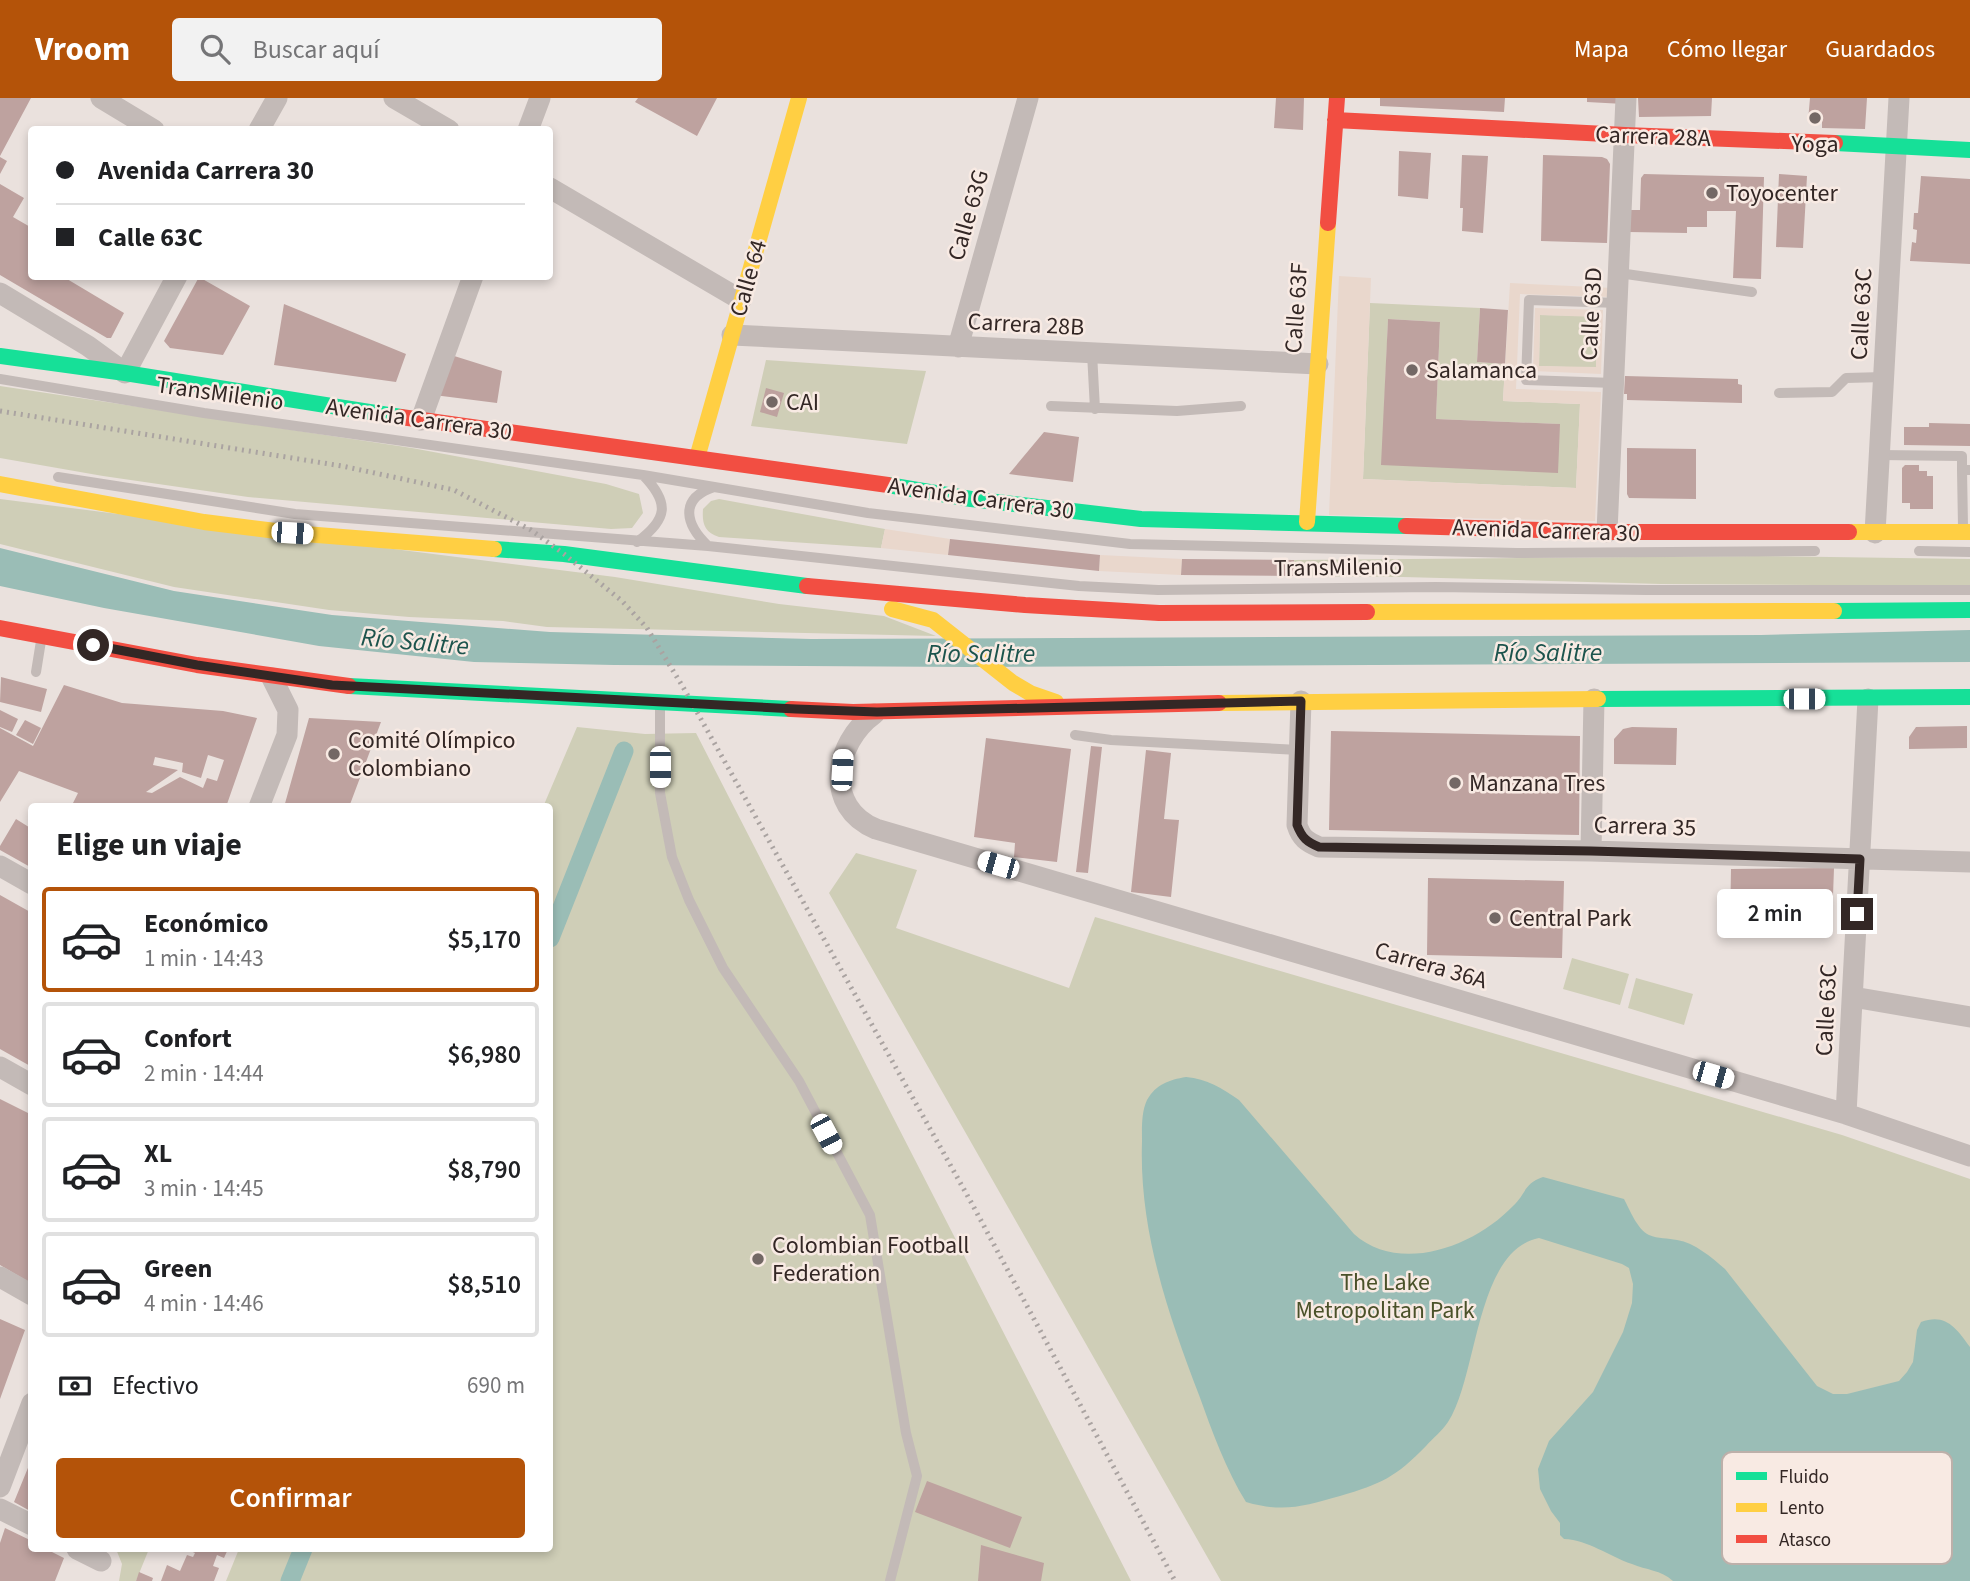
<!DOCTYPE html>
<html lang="es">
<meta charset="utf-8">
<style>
:root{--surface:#fff;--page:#f2f2f2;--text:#202124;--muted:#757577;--line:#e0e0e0;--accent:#b45309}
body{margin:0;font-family:"Source Sans 3",sans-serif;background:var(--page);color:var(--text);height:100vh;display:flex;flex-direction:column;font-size:26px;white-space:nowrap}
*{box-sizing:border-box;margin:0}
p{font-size:23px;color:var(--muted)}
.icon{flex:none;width:38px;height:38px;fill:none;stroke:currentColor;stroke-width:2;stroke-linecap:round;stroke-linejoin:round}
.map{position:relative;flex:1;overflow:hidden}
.panel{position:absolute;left:28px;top:705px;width:525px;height:749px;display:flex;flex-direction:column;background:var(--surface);border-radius:7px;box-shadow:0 4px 10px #0003}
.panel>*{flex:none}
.guide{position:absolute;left:28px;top:28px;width:525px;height:154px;border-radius:7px;box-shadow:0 4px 10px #0003;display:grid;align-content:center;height:154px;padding:0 28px;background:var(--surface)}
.end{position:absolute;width:32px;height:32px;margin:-16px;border:9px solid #332725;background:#fff;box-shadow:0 0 0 4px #fff}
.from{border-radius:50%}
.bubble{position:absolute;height:49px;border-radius:7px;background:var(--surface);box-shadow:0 4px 10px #0003;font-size:23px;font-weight:600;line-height:49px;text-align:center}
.car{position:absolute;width:21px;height:42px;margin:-21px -10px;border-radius:9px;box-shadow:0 0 5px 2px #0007;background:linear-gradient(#fff 24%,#345 0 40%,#fff 0 76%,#345 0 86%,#fff 0)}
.guide b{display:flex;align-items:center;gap:24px;height:66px;font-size:26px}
.guide b+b{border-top:2px solid var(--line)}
.guide i{width:18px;height:18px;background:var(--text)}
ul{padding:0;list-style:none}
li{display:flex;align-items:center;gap:21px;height:105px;margin:0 14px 10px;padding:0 14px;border:4px solid var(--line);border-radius:7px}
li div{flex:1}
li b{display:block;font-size:26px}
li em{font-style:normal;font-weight:600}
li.current{border-color:var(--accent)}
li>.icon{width:63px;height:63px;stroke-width:1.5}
h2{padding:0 28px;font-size:32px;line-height:84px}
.pay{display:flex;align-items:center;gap:18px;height:77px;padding:0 28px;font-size:26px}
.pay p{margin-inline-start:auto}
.cta{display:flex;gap:14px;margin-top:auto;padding:14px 28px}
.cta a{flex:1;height:80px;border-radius:7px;background:var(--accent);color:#fff;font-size:28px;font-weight:600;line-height:80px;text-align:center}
header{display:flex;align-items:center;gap:42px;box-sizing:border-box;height:98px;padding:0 35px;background:var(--accent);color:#fff}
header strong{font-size:33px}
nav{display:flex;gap:38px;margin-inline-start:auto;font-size:24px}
.search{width:490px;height:63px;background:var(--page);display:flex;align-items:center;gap:18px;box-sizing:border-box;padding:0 24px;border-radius:7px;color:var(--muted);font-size:26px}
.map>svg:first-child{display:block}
.green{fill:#cfceb7;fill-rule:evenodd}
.plaza{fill:#e9d7cc;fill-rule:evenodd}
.water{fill:#9abdb6}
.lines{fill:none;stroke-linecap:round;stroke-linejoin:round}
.canal{stroke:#9abdb6;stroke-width:19}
.building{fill:#bea29f;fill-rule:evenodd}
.lane{stroke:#c3bab7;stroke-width:10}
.street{stroke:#c3bab7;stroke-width:21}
.fast{stroke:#16e098;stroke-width:16}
.slow{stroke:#ffcf43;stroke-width:16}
.jam{stroke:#f24e42;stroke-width:16}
.rail{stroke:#aaa3a1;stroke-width:5;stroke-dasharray:2 5;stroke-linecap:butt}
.route{stroke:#332725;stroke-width:9}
.poi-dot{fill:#736865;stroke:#f8eae3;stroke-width:2.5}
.labels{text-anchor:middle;stroke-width:5;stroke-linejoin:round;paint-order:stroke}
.street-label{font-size:24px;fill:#332725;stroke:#f8eae3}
.poi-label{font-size:24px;fill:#332725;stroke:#f8eae3;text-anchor:start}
.park-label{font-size:24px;fill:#4a5129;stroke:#f8eae3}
.water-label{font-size:26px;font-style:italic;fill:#1c544d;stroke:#f8eae3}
.key{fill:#f8eae3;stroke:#bdb0aa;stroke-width:2}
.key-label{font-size:19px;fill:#332725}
</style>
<header>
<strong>Vroom</strong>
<div class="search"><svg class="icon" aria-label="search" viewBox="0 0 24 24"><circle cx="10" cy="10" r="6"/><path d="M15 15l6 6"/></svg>Buscar aquí</div>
<nav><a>Mapa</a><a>Cómo llegar</a><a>Guardados</a></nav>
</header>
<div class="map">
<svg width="1970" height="1483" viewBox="0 0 1970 1483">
<rect width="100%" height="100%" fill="#eae1dd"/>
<path class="green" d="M1370,205L1480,210L1477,264L1505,266L1503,303L1580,306L1576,390L1363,381ZM1388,221L1440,224L1436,321L1559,326L1382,367Z
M1540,217L1597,218L1596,270L1539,268Z
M766,262L926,273L907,346L751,328Z
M0,288L412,350L606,386L639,396L643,415L632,430L611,431L248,399L103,378L0,360Z
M0,401L615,479L779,506L884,518L936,538L547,529L503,523L409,519L329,512L174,489L0,446Z
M719,401L885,431L881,450L719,439C704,434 702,425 703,411L711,403Z
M1757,458L1970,461V488L1661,486L1403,479L1294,478V462Z
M577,629L645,636L696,635L1131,1483H226L239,1451H550V709H543Z
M856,755L917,772L896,830L1069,890L1095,819L1842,1037L1970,1081V1483H1221L829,795Z
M1572,860L1629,876L1620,907L1563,891Z
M1636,880L1693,896L1684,927L1628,910Z
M116,1451H149L136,1483H119L122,1466Z"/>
<path class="plaza" d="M1339,178L1371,180L1363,381L1576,390L1580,306L1503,303L1510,185L1613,190L1612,199L1520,196L1516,291L1601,294L1595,423L1329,417Z
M1535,210L1603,212L1601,276L1533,273ZM1540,217L1597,219L1596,269L1539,268Z
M885,431L950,441L948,457L881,450Z
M1100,457L1182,461L1181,477L1099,473Z"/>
<path class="water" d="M0,450L174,493L332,517L550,534L811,541L1761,537L1970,532V564L969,569L614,567L474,564L319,548L104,510L0,488Z
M1186,979C1207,981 1222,990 1239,1002L1354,1136C1400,1177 1475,1148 1513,1108C1526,1096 1524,1085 1543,1079L1624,1101C1630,1112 1637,1131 1649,1137C1658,1141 1668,1140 1677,1142C1695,1145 1711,1159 1725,1171L1817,1288L1833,1296H1847L1899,1283L1907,1274L1913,1264L1917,1232L1921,1224C1946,1215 1956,1230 1970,1249V1483H1673C1661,1472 1646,1472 1632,1466C1608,1458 1589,1442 1564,1441L1560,1437V1425L1551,1413L1540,1391L1538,1371L1549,1343L1593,1294L1623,1234L1632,1205L1633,1186L1629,1170L1622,1166L1539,1140C1475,1153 1478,1279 1448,1324C1442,1333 1433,1340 1426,1348C1396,1379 1381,1386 1340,1398C1304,1408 1284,1415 1246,1404C1226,1372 1212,1333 1199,1297C1168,1216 1139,1132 1142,1044C1142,1031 1141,1015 1147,1002C1156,986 1169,982 1186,979Z"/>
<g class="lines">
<path class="canal" d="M550,840L624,653
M290,1483L303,1451"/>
</g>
<path class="building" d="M0,0H31L0,58Z
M638,0H717L697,38L635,4Z
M1276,0H1304L1303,32L1274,30Z
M1380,0H1505L1504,14L1380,8Z
M1587,0H1624V6L1587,4Z
M1638,0H1712L1711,18L1639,19Z
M1810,0H1867L1865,31L1822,30V24L1808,23Z
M1399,53L1431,55L1428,101L1398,98Z
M1462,57L1488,58L1483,135L1462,133L1463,110H1460Z
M1543,57L1602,59L1607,61L1610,66L1607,145L1541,143Z
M0,59L7,63L0,76Z
M1644,76L1764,79L1761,181L1733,180L1736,113H1707V129H1687V135L1629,134L1630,112H1640L1641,80Z
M1779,76L1807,78L1803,150L1776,149Z
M1921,78L1970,81V166L1910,163L1912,144L1916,145L1917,132L1913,131L1914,115H1918Z
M0,86L24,100L13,119L32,130V178H62L124,215L111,240H107L0,177Z
M199,179L250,208L223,257L170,250L164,243Z
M284,206L406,256L396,284L274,267Z
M1480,210L1508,212L1505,266L1477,264Z
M1388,221L1440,224L1436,321L1560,326L1558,375L1381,367Z
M451,257L502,273L497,305L434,297Z
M1625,278L1738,281V286L1742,287V305L1627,302V296H1624Z
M766,290L784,295L777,319L760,314Z
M1929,325L1970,326V348L1904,347V329H1929Z
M1044,334L1079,339L1073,384L1009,376Z
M1627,350L1696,351V401L1629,400L1627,396Z
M1905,367H1919V373H1927V378H1933V411H1910V405H1902V370Z
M950,441L1100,457L1099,473L948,457Z
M1182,461L1294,462V478L1181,477Z
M1,579L47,591L41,614L0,604Z
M64,587L122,605L223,613L257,620L226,709H71L78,695L19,673L0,704V630L33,648ZM208,657L224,662L217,683L207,680L203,690L180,679L152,695L146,694L178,672L153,667L155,659L183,665L182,674L201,680Z
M0,612L18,621L12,634L0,629Z
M309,620L381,624L349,709H284Z
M25,622L41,630L33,646L16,637Z
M1967,628V650L1909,651V639L1916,629Z
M1632,629L1677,630L1676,667L1614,666V641L1623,631Z
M1331,633L1580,638L1579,737L1329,732Z
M986,640L1071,651L1057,764L1014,759L1015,745L974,739Z
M1091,648L1102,649L1088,775L1076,774Z
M1146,652L1171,655L1164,721L1179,722L1171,799L1131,794Z
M16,721L32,731V770L0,752V748Z
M1834,770L1832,826L1730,827L1731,771Z
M1428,780L1564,783L1562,860L1427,857Z
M0,797L32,815V969L0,951Z
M0,1001L32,1017V1186L0,1167Z
M0,1221L25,1232L0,1301Z
M32,1360V1414L14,1404Z
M927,1383L1022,1419L1010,1450L915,1414Z
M5,1430L32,1443V1451H46L64,1460L55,1483H0V1445Z
M981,1447L1044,1465L1041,1483H978Z
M186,1451H228L224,1460L217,1457L213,1468L219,1470L214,1483H161L167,1467L180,1473L187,1457L193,1459L195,1455Z
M139,1474L153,1480L152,1483H136Z"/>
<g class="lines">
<path class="lane" d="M1619,175L1752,194
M1092,255L1095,311
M0,281L204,315L643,377L868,415L1130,446L1517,455L1815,453
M1614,285L1526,282L1529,202L1618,205
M1779,295L1832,294L1846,280L1884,279
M1051,308L1177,313L1241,308
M1880,357L1962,358V372H1970
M1962,372L1963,428
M58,379L295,416L708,448L1079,488L1158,492L1436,489L1646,492H1970
M637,444C668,421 670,405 643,377
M708,448C686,427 678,401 714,389
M1919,453L1970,454
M36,574L41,543
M660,612V695L672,759L689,802L723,870L799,983L870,1117L906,1335L917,1378L890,1483
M1075,637L1111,642L1299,652"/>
<path class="street" d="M101,0L154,32
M394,0L449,32
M259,32L277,0
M528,32L540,0
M550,90L741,202
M0,195L88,248L125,275L177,178
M732,237L1318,266
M958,249L1028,0
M421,322L473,178
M1607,434L1626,0
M1875,435L1899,0
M1301,603L1297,727C1301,740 1307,744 1319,749L1591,753L1970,764
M874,616C834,645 823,709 876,731L1846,1016L1970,1058
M259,709L287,637L288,612L272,580
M1591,753L1594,601
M0,768L32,786
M1853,899L1970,919
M0,969L32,987
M1846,1016L1868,601
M0,1179L32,1197
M0,1389L32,1305
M0,1411L32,1427
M77,1451L101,1463"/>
<path class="fast" d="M1835,45L1970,52
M0,258L125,275L401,319
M888,387L971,401L1141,421L1406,428
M494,451L564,456L807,488
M1834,513L1970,512
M349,588L791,611
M1598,601L1970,599"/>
<path class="slow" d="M697,360L799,0
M0,386L204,424L292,435L494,451
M1307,424L1328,125
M1849,434H1970
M892,511L933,522L1013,585L1030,595L1056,604
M1367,514L1834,513
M1219,605L1598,601"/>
<path class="jam" d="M1335,22L1625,37L1835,45
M1328,125L1337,0
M401,319L888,387
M1406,428L1607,434H1849
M807,488L1025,507L1159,515L1367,514
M0,530L197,567L349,588
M791,611L853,614L1219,605"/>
<path class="rail" d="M0,313L342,368L454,392L531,432L564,456L622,503L647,530L683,589L971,1104L1175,1483"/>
</g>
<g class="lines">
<path class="route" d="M93,547L197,567L332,587L796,611L877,614L1301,603L1297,727C1302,740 1307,744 1319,749L1591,753L1860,761L1857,816"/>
</g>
<g class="poi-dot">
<circle cx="1815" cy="20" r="7"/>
<circle cx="1712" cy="95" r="7"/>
<circle cx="1412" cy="272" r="7"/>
<circle cx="772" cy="304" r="7"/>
<circle cx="334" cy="656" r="7"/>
<circle cx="1455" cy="685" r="7"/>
<circle cx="1495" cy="820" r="7"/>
<circle cx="758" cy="1161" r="7"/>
</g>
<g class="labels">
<g class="street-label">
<text transform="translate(1653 38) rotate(2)" y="8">Carrera 28A</text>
<text transform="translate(968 117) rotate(-74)" y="8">Calle 63G</text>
<text transform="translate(748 180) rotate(-74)" y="8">Calle 64</text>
<text transform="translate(1296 210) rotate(-86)" y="8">Calle 63F</text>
<text transform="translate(1591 216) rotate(-87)" y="8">Calle 63D</text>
<text transform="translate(1861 216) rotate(-87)" y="8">Calle 63C</text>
<text transform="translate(1026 226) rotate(3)" y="8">Carrera 28B</text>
<text transform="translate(220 295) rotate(8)" y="8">TransMilenio</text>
<text transform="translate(419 321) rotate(8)" y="8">Avenida Carrera 30</text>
<text transform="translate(981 400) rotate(8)" y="8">Avenida Carrera 30</text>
<text transform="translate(1546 432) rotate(2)" y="8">Avenida Carrera 30</text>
<text transform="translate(1338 469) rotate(-1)" y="8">TransMilenio</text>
<text transform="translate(1645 728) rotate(2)" y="8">Carrera 35</text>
<text transform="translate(1431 867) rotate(16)" y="8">Carrera 36A</text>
<text transform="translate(1826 912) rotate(-87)" y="8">Calle 63C</text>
</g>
<g class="poi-label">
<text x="1815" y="54" text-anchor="middle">Yoga</text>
<text x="1726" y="103">Toyocenter</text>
<text x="1426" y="280">Salamanca</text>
<text x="786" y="312">CAI</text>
<text x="348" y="650">Comité Olímpico<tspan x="348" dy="28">Colombiano</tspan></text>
<text x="1469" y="693">Manzana Tres</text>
<text x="1509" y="828">Central Park</text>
<text x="772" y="1155">Colombian Football<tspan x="772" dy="28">Federation</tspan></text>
</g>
<g class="park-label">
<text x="1385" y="1192">The Lake<tspan x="1385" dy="28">Metropolitan Park</tspan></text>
</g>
<g class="water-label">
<text transform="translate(415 543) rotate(5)" y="9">Río Salitre</text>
<text x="1548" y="563">Río Salitre</text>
<text x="981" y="564">Río Salitre</text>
</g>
</g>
<rect x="1722" y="1354" width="230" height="112" rx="10" class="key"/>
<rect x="1736" y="1374" width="31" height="8" fill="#16e098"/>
<rect x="1736" y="1405" width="31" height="9" fill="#ffcf43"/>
<rect x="1736" y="1437" width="31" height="8" fill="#f24e42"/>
<g class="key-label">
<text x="1779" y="1385">Fluido</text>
<text x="1779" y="1416">Lento</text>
<text x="1779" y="1448">Atasco</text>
</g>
</svg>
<i class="end from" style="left:93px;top:547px"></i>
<i class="end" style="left:1857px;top:816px"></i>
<div class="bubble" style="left:1717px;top:791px;width:116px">2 min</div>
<i class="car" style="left:292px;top:435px;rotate:94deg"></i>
<i class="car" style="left:1804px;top:601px;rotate:90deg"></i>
<i class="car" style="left:660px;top:669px;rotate:180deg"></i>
<i class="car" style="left:842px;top:672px;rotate:3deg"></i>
<i class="car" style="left:998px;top:767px;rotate:286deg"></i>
<i class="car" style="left:1713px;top:977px;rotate:106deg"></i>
<i class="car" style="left:826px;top:1036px;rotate:152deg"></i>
<div class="guide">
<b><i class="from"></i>Avenida Carrera 30</b>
<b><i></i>Calle 63C</b>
</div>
<section class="panel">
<h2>Elige un viaje</h2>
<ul>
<li class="current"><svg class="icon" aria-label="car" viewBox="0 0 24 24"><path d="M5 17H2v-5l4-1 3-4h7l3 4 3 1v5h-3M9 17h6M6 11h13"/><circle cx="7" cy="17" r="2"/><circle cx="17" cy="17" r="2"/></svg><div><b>Económico</b><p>1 min · 14:43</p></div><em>$5,170</em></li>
<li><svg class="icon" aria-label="car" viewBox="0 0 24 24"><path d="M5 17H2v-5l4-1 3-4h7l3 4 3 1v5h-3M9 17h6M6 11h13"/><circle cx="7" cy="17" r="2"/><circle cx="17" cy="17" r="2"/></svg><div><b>Confort</b><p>2 min · 14:44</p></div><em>$6,980</em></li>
<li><svg class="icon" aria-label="car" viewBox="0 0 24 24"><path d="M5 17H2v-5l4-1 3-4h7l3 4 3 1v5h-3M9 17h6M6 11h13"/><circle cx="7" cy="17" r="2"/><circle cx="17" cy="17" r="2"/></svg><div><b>XL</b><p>3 min · 14:45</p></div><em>$8,790</em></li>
<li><svg class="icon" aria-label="car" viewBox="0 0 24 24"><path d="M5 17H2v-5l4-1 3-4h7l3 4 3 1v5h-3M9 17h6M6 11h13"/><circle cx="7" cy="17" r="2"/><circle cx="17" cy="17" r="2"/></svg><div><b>Green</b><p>4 min · 14:46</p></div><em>$8,510</em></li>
</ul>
<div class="pay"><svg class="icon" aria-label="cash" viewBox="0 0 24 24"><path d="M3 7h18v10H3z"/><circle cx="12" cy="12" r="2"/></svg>Efectivo<p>690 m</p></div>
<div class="cta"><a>Confirmar</a></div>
</section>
</div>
